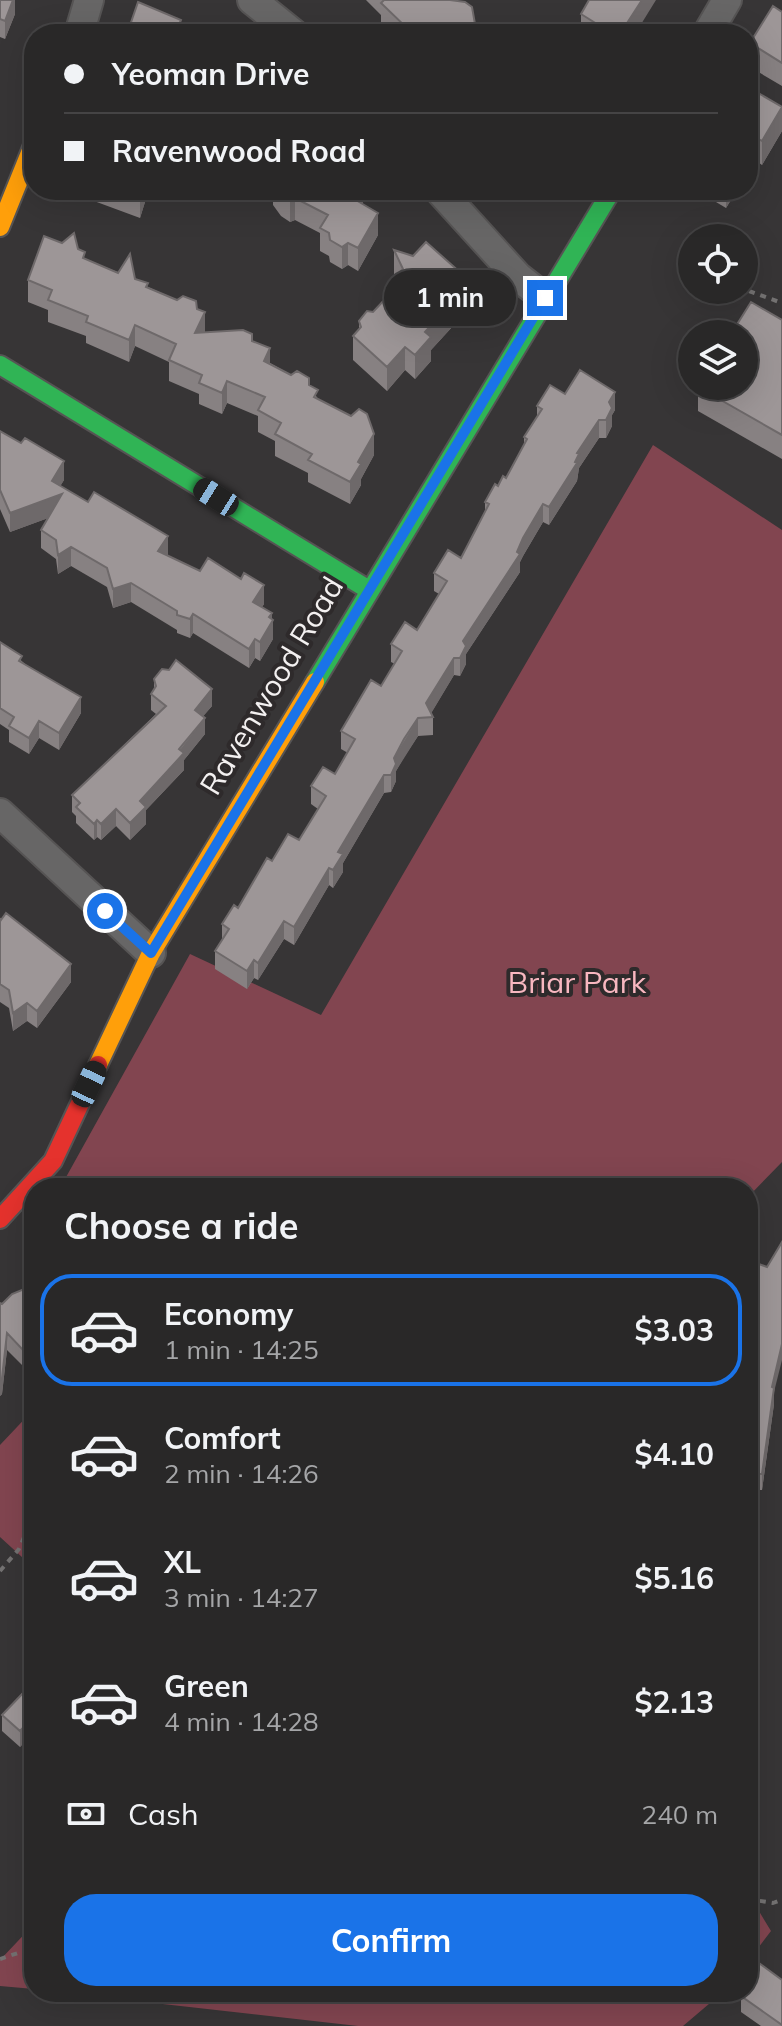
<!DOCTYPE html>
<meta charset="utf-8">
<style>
:root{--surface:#292828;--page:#313030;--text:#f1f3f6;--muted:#a5a6a8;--line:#454445;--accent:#1a73e8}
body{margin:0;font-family:Mulish,sans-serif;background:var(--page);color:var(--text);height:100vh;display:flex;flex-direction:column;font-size:30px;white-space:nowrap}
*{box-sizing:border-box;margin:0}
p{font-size:26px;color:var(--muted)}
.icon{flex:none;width:44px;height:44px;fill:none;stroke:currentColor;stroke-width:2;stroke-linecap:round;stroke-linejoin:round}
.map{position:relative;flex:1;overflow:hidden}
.side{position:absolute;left:24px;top:1178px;width:734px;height:824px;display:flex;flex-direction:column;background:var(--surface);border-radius:32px;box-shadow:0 8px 32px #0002,0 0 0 2px var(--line)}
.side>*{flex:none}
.hud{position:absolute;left:24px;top:24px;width:734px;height:176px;border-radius:32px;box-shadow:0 8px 32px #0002,0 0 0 2px var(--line);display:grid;align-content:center;height:176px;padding:0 40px;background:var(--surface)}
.fabs{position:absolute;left:678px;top:224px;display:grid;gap:16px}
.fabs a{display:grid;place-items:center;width:80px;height:80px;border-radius:50%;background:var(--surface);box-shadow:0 8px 32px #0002,0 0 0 2px var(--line);font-size:40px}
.end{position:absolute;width:36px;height:36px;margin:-18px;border:10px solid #1a73e8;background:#fff;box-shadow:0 0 0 4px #fff}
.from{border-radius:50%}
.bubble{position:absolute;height:56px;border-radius:28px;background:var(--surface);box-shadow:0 8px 32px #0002,0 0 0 2px var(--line);font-size:26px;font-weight:700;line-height:56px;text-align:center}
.car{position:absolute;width:24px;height:48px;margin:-24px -12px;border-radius:10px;box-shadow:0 0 6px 2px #0007;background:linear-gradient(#222 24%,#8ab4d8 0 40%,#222 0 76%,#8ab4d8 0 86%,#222 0)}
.hud b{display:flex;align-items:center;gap:28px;height:76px;font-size:30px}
.hud b+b{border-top:2px solid var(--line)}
.hud i{width:20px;height:20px;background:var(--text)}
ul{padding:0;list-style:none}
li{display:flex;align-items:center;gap:24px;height:112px;margin:0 16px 12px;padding:0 24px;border:4px solid transparent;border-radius:32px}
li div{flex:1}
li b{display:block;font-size:30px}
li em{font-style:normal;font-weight:700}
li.active{border-color:var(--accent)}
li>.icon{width:72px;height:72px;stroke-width:1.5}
h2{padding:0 40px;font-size:36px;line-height:96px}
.pay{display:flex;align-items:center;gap:20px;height:88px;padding:0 40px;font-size:30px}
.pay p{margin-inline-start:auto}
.cta{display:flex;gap:16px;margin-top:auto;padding:16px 40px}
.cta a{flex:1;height:92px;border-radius:32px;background:var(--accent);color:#fff;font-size:32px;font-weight:700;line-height:92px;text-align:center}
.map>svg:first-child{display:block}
.green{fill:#824550}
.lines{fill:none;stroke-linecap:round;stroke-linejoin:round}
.street-casing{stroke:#565454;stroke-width:32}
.fast-casing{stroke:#565454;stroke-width:22}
.slow-casing{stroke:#565454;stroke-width:22}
.jam-casing{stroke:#565454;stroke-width:22}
.path{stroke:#747272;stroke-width:4;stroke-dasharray:6 6;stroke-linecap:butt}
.street{stroke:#676666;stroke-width:28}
.fast{stroke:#30b455;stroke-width:18}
.slow{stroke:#ff9f0a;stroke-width:18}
.jam{stroke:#e5322d;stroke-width:18}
.wall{fill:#878182}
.shaded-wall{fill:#6e696a}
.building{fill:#9d9697;stroke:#6e696a;stroke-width:2}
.route{stroke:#1a73e8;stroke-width:10}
.labels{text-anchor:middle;stroke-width:8;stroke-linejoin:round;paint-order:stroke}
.street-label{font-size:30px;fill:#f3f0f0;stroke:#2e2a2b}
.park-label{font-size:30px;fill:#f8b7c0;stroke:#2e2a2b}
</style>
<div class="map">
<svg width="782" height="2026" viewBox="0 0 782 2026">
<rect width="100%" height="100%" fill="#373536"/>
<path class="green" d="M653,445L782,530V1162L748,1197V1188H60L190,954L321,1015Z
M34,1409V1568L0,1537V1445Z
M748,1893L771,1931L748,1961Z
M34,1924V1989L0,1986V1960Z
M56,1992H723L683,2026H358Z"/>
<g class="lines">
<defs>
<path id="street" d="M252,0L294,34
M79,34L89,0
M707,34L727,0
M439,190L518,277L545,298
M0,813L151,953"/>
<path id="fast" d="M0,365L369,590
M315,682L612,190"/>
<path id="slow" d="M0,227L34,143
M98,1065L151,953L315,682"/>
<path id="jam" d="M0,1219L53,1161L98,1065"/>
</defs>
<use href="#street" class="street-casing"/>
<use href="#fast" class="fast-casing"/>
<use href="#slow" class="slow-casing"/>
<use href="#jam" class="jam-casing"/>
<path class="path" d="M749,291L782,303
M0,1571L19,1549L34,1514
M748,1899L773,1903L781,1900
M0,1959L24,1951L34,1952"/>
<use href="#street" class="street"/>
<use href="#fast" class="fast"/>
<use href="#slow" class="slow"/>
<use href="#jam" class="jam"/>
</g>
<path class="wall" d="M0,0H15V14L5,39L0,37Z
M366,0H450L475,34H390L381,26V15Z
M782,12V86L750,67V43Z
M581,14L635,34H581Z
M748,87L782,131L762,165L755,160L748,172Z
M94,190H163V199L145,202L140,218L94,201Z
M273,190H363V205L378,235L358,271L348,265L342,269L330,262L329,256L320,251V233L295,220L290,222L281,216L273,205Z
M696,190H737L726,208Z
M78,249L85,259L135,279L148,287L197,309L205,333L252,341L270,363L309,385L318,399L374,455L361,479V485L350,504L308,482V473L275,456V441L258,432V416L227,403L222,414L199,404V394L169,381V362L135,346L129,362L86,343V336L48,322V310L28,302V280Z
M394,250L462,298L453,308V326L431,350V361L415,379L405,370L387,391L353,360V336L359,330V321L373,312L397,286V282L394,274Z
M782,320V459L698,411V387Z
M565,394L615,410L612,415V426L606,438H599L579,468L577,481L549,525L543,522L523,556L520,562V572L466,654V664L460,676L454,675L431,713L433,717V735L418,736L404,757L396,771V781L391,792L384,793L343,863V872L333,888L329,885L294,945L284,939L258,980L254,978L247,989L215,969V951L222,940V924L238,908L272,861L299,840L318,809L311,804V786L335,774L348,753L341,749V731L381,686L395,664L391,662V644L417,630L439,594L434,591V573L461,558L485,512V502L498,486L506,478L524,444V437L537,418V406Z
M0,431L64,480L60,486L167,556L264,604L262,607L272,619L273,639L260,661L255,658L249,668L193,633L190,638L177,633V630L131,602L113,608L107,587L71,566L58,574L56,559L41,548V530L48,518L10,532L0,509Z
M0,642L81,713L59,750L39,738L29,754L9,742V730L0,724Z
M154,679L212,706L203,716L205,734L184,760V770L146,810V824L130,840L116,826L101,840L97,837L94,840L76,823V816L72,812V795L156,714L151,710V694L154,689Z
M0,919L71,982L37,1028L27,1021L13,1031L9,1008L0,1002Z
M34,1264V1360L23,1366L7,1350L2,1394L0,1396V1303L2,1304L28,1288L27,1271Z
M767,1267L774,1404L762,1490H759L756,1513L758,1529L748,1617V1285Z
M34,1702V1732L20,1747L2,1731V1715Z
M782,1980V2026H761L741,2012V2000L736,1996V1992H748Z"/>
<path class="shaded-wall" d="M13,0H15V14L5,39V21Z
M642,0H656L635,34H620Z
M181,20V34H175Z
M475,24V34H465Z
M782,107V131L762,165V141Z
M755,137V160L748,172V148Z
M141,190H145V202L140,218V194Z
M359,190H363V206L354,199Z
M726,190H737L726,208Z
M295,198V220L290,222V199Z
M378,213V235L358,271V248Z
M348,243V265L342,269V247Z
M462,274V298L453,308V326L431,350V361L415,379V355L444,294Z
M205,312V334L195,333Z
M135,325V346L129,362V340Z
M405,347V370L387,391V367Z
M270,348V370L264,361Z
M227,381V403L222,414V393Z
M615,392V410L612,415V426L606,438V420L609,402Z
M599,420V438L579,468L577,481L549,525V507L575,462L577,453Z
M374,434V455L361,479V485L350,504V482L358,462Z
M64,461V480L54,497L62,494V513L10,532V513L52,481Z
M543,504V522L523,556L520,562V572L466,654V664L460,676V658L463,641Z
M168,536V555L158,570V551Z
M71,547V566L58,574V555Z
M131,583V602L113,608V589Z
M264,585V604L253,621V602Z
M272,613V623L273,620V639L260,661V642L269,617Z
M193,614V633L190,638V619Z
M255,639V658L249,668V649Z
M454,658V675L429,717L426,703Z
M212,689V706L195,726V710Z
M81,697V713L59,750V733Z
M205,718V734L184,760V770L146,810V824L130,840V823L140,801Z
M418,718V736L396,771V781L391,792V775L394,758Z
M39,721V738L29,754V738Z
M384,775V793L343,863V872L333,888V870L338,852Z
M116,809V826L101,840V824Z
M97,820V837L94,840V824Z
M329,868V885L294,945V927Z
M284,921V939L258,980V963Z
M254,960V978L247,989V971Z
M71,964V982L37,1028V1011Z
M27,1003V1021L13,1031V1013Z
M7,1333V1350L2,1394L0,1396V1380Z
M34,1343V1360L23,1366V1350Z
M782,1344V1360L774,1392V1404L762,1490V1474L772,1387Z
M759,1474V1490L754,1529V1512Z
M758,1513V1529L748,1617V1601Z
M34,1716V1732L20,1747V1731Z"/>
<path class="building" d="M0,0H13L5,21L0,19Z
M384,0H450L465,2L472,7L475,24L465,34H406L409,30L381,3Z
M589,0H642L620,34H613L581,14Z
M138,2L181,20L175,34H127Z
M773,6L782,12V63L750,43Z
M748,87L782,107L762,141L755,137L748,148Z
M128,190H141L140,194Z
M278,190H359L354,199L378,213L358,248L348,243L342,247L330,240L329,233L320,228L328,215L295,198L290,199L281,194Z
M74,233L78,249L85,252L83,258L118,273L130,254L135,279L148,283L146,287L177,300L183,296L196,301L197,309L205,312L195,333L243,330L252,334V341L270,348L264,361L291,375L297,371L309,378V385L318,390L314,397L351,416L359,409L367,414L374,434L358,462L361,464L350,482L308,460L312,454L275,434L281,423L258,410L265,397L227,381L222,393L199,383L202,375L169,360L176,344L135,325L129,340L86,322L88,316L48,300L52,290L28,280L44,236L62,243Z
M426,242L462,274L444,294L453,302L425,332L431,337L415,355L405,347L387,367L353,336L361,327L359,321L367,311L373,312L403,280L397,275L403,269L394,250L413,256Z
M751,302L782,320V435L698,387L744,386V334H731Z
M580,370L615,392L609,402L612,408L606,420H599L577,453L579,454L575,462L577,463L549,507L543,504L523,538L517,552L520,554L463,641L466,646L460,658H454L426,703L433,717L418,718L404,739L394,758L396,764L391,775H384L338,852L343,854L333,870L329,868L294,927L284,921L258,963L254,960L247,971L215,951L229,929L222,924L234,905L238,908L267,858L272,861L288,834L299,840L326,796L311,786L323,767L335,774L355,739L341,731L371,680L381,686L402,651L391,644L405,622L417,630L447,581L434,573L448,550L461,558L489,504L485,502L495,484L498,486L503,476L506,478L527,439L524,437L542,409L537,406L550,385L565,394Z
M0,431L21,443L25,438L64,461L52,481L88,502L94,492L168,536L158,551L200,571L208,558L241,579L244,573L264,585L253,602L272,613L269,617L273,620L260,642L255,639L249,649L193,614L190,619L177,615V611L131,583L113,589L107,568L71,547L58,555L56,540L41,530L62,494L10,513L0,490Z
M0,642L22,656L19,661L81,697L59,733L39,721L29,738L9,726L14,717L0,708Z
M176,660L212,689L195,710L205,718L179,749L184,753L140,801L146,807L130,823L116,809L101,824L97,820L94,824L76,807L80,803L72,795L166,706L151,694L156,686L154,679L162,669L169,670Z
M6,913L71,964L37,1011L27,1003L13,1013L9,990L0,984V919L1,920Z
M782,1242V1344L772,1387L774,1388L762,1474H759L754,1512L758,1513L748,1601V1285L756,1263L767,1267Z
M34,1264V1278L27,1271Z
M34,1285V1343L23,1350L7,1333L2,1378L0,1380V1303L2,1304L12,1294Z
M24,1692L34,1702V1716L20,1731L2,1715Z
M752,1958L782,1980V2025L741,1996L744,1992H748V1963Z"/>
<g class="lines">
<path class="route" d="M105,911L151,953L545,298"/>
</g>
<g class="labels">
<g class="street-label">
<text transform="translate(272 686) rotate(-59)" y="10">Ravenwood Road</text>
</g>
<g class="park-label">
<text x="577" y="993">Briar Park</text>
</g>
</g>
</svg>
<div class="fabs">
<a><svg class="icon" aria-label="locate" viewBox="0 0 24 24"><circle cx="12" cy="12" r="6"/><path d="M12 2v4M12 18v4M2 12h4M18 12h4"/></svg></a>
<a><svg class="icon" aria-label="layers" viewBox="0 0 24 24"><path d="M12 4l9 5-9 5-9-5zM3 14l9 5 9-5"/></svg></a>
</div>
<i class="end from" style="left:105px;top:911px"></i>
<i class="end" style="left:545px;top:298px"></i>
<div class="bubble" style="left:384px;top:270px;width:132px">1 min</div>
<i class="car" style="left:216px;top:497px;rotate:302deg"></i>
<i class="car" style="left:89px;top:1084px;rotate:25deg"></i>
<div class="hud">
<b><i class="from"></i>Yeoman Drive</b>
<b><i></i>Ravenwood Road</b>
</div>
<section class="side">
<h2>Choose a ride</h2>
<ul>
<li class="active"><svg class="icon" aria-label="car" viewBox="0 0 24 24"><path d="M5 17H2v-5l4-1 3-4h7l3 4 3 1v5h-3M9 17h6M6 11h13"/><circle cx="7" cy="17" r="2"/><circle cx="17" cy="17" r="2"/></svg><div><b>Economy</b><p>1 min · 14:25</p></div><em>$3.03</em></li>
<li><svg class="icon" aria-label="car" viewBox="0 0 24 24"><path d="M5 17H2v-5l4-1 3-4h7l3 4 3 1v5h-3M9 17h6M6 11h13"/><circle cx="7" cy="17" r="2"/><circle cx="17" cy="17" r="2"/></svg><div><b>Comfort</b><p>2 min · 14:26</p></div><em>$4.10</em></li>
<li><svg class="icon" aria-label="car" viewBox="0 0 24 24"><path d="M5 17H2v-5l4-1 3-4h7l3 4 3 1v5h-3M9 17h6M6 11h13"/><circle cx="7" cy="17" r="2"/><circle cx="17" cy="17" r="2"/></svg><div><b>XL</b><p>3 min · 14:27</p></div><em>$5.16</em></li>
<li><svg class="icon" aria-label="car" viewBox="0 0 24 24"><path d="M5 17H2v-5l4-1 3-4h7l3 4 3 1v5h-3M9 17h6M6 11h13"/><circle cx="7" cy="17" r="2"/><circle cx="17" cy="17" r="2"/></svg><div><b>Green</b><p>4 min · 14:28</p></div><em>$2.13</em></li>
</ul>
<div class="pay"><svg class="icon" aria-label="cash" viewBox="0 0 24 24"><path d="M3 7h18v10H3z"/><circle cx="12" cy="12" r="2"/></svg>Cash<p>240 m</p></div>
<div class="cta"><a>Confirm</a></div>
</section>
</div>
